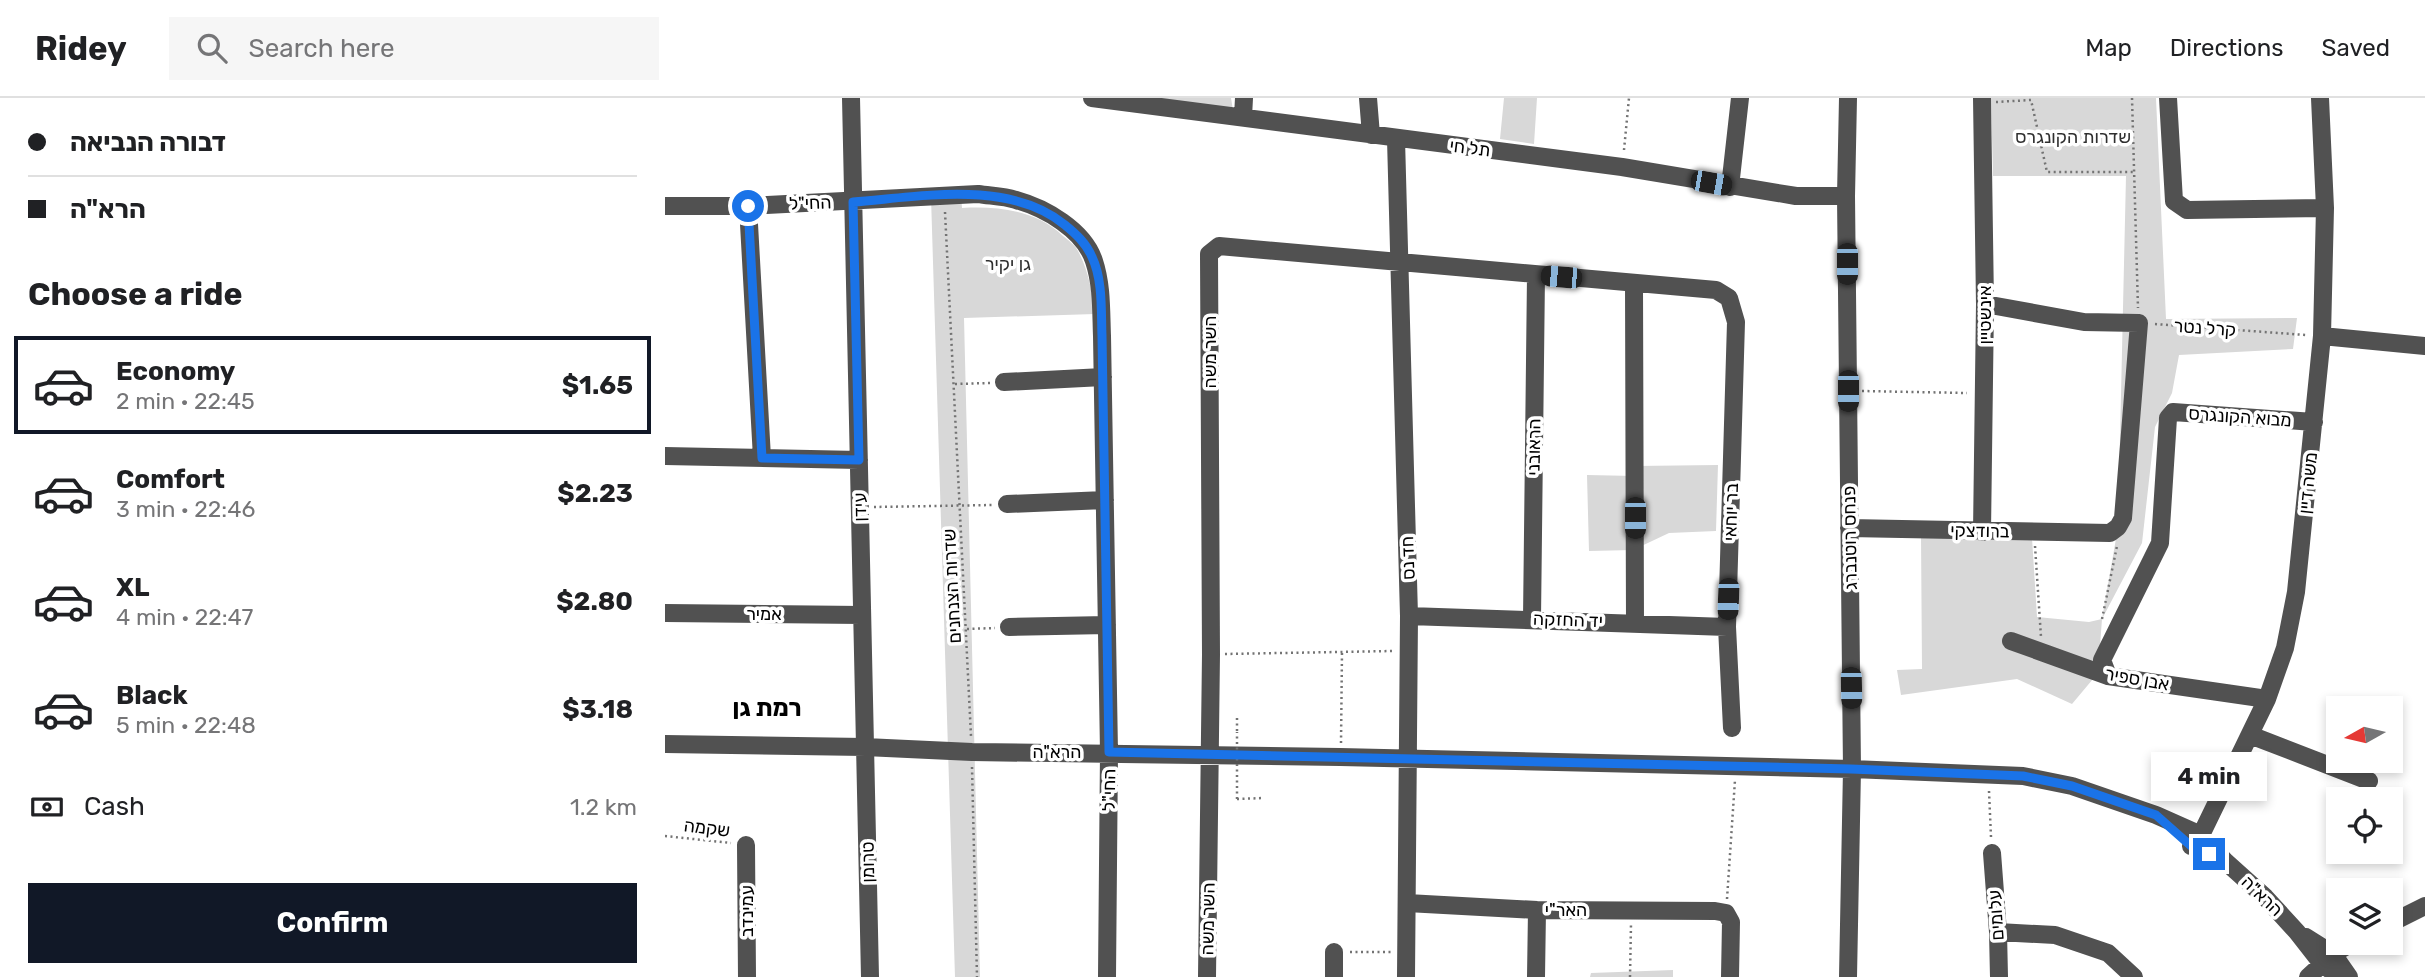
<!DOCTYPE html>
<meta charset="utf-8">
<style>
:root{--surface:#fff;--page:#f6f6f6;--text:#202124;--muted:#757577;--line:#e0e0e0;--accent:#111827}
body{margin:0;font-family:Rubik,Heebo,sans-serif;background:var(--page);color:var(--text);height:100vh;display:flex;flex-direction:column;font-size:26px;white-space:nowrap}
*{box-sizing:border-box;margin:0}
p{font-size:23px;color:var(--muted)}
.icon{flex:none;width:38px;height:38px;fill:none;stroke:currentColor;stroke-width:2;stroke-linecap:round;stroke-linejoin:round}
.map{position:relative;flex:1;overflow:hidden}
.panel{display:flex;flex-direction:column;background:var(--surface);width:665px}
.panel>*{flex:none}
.top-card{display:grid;align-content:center;height:154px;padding:0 28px;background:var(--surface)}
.needle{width:46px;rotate:262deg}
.controls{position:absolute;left:1661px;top:598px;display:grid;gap:14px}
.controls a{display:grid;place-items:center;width:77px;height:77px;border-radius:0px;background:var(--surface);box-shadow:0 4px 10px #0003;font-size:35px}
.end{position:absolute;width:32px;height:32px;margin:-16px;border:9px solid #1a73e8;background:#fff;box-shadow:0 0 0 4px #fff}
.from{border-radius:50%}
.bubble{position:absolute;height:49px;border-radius:0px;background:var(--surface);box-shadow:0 4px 10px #0003;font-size:23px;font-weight:700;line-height:49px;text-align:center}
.car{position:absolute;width:21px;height:42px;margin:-21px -10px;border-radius:9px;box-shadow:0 0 5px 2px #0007;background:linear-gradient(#222 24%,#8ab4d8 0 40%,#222 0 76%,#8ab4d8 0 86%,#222 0)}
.top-card b{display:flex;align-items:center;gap:24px;height:66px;font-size:26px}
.top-card b+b{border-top:2px solid var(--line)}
.top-card i{width:18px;height:18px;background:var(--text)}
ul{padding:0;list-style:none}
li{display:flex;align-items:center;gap:21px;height:98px;margin:0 14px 10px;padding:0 14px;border:4px solid transparent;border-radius:0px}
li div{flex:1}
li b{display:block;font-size:26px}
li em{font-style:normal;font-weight:700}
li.active{border-color:var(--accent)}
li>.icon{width:63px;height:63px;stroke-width:1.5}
h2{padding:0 28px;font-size:32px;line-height:84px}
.pay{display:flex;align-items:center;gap:18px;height:77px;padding:0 28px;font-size:26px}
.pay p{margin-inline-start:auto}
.cta{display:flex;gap:14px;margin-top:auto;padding:14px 28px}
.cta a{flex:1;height:80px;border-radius:0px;background:var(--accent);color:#fff;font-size:28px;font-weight:700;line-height:80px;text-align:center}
header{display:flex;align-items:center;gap:42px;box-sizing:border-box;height:98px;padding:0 35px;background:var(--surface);border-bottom:2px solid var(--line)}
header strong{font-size:33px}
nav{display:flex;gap:38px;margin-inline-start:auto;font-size:24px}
.search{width:490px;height:63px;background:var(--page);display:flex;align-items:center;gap:18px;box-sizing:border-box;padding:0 24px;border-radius:0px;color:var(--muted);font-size:26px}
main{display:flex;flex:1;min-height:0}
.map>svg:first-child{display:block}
.green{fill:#d8d8d8}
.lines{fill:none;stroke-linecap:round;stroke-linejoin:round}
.path{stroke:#737373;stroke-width:2.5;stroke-dasharray:2 3.5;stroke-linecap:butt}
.minor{stroke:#515151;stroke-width:18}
.path-bridge{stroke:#737373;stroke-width:2.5;stroke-dasharray:2 3.5;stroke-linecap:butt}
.route{stroke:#1a73e8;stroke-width:9}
.labels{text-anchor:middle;stroke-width:7;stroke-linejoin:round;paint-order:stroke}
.park-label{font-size:18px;fill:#2f2f2f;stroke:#fff}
.street-label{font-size:18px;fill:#000;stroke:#fff}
.district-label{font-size:24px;font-weight:bold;fill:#000;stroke:#fff}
</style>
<header>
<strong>Ridey</strong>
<div class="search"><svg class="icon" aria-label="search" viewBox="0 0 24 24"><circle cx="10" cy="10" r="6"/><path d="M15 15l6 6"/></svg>Search here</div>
<nav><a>Map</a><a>Directions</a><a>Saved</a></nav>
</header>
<main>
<section class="panel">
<div class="top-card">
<b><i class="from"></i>דבורה הנביאה</b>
<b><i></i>הרא&quot;ה</b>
</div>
<h2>Choose a ride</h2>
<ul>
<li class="active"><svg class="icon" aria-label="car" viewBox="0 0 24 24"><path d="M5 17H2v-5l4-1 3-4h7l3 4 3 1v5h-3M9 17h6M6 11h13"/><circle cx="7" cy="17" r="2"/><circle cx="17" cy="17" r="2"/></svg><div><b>Economy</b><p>2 min · 22:45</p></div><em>$1.65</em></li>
<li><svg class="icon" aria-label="car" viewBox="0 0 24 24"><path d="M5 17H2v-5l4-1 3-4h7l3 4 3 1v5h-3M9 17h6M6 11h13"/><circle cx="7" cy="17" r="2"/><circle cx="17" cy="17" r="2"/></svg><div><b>Comfort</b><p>3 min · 22:46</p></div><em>$2.23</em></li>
<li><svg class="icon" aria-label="car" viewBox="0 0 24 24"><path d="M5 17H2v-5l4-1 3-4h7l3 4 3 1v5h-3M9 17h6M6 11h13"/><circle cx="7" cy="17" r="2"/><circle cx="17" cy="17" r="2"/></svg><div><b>XL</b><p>4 min · 22:47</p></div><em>$2.80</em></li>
<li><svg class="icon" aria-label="car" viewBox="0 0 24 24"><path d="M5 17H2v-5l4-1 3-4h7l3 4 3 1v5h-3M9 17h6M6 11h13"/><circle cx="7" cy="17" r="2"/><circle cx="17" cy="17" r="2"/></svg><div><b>Black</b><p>5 min · 22:48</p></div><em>$3.18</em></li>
</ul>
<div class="pay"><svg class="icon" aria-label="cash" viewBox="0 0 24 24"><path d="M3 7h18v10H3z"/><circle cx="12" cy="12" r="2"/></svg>Cash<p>1.2 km</p></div>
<div class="cta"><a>Confirm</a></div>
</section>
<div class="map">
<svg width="1760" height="879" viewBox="0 0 1760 879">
<rect width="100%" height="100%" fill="#fff"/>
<path class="green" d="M461,0H566L569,18Z
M839,0H872L869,46L835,41Z
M1326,0H1491L1501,221L1632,220L1628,251L1514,257L1507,295L1490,329L1477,445L1437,521L1433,575L1407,606L1352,581L1236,597L1232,572L1257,571L1256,438L1367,440L1372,519L1424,524L1437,521L1453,429L1461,78H1328Z
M296,97L297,110C333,108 371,112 398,138C404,143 410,147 413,153C424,173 427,195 430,216L299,220L315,879H290L266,99Z
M1053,367L1051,433L1004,435L968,452L924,453L922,377L970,378L971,368Z
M1008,872V879H925L926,875Z"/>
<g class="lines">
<path class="path" d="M1467,0L1473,210
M1331,4L1366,2L1382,74H1469
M959,52L964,0
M280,114L306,638
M1490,226L1641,237
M290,286L325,285
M1197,293L1302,295
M209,409L328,407
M1370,448L1376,539
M1437,521L1452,448
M302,531L330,530
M560,556L728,553
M572,620V634
M676,645L677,554
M307,669L312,879
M1324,693L1326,739
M572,701L599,700
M0,738L66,745
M1062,801L1070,682
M685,854H727
M965,879L966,826"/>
<path class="minor" d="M186,0L205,879
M427,0L957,69L1131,98H1181
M703,0L706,37
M1503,0L1509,103L1522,112L1660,110
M578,19L579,0
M731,41L744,518L741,879
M1065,89L1075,0
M0,108H83L313,96C326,98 339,98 351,102C380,110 419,132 429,163C437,187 436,213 437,238L444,654L442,879
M83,108L97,360
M969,186L970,524
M1657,238L1760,248
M339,284L438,279
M0,358L194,362
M342,406L440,402
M1184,430L1445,435L1453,429L1458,420L1474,225L1419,224L1320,206
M1317,434L1320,206L1317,0
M0,515L197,517
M744,518L1062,529
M867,521L871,177
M344,529L442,527
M1346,543L1443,578L1602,601
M1443,578L1437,562L1495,445L1503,320L1508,314L1649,324
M1585,637L1704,683
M0,646L200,649L307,654L675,659L1187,671L1358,678L1407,688L1491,717L1536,737L1561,764L1600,799L1632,834L1657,866L1675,879
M81,747L82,879
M1526,748L1536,737L1602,601L1620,550L1631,494L1657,238L1660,110L1655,0
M1327,755L1333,834L1334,879
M742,805L872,812L1050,813L1061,815L1066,824L1065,879
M1726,825L1760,808
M1333,834L1390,837L1443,855L1469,879
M1641,839L1668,856L1684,879
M542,879L546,556L544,156L554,148L1051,192L1064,200L1071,224L1062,529L1067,630
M669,879V854
M871,879L872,812
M1183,879L1187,671L1181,98L1183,0
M1643,879L1668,856L1687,845"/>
<path class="path-bridge" d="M572,701V634"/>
</g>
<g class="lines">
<path class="route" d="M83,108L97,360L194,362L188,104C254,99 345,81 400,127C411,136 421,145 427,159C438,182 436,213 437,238L444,654L1186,671L1358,678L1407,688L1491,717L1526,748L1544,756"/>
</g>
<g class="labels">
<g class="park-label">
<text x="1408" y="45">שדרות הקונגרס</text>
<text x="343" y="172">גן יקיר</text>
</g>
<g class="street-label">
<text transform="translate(805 50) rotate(7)" y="6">תל חי</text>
<text transform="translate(145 105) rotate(-2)" y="6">החי"ל</text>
<text transform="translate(1320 217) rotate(-90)" y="6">אינשטיין</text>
<text transform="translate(1540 230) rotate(4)" y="6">קרל נטר</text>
<text transform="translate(545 254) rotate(-90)" y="6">השר משה</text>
<text transform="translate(1575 319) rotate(4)" y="6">מבוא הקונגרס</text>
<text transform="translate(869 349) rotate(-89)" y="6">הראובני</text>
<text transform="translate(1643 385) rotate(-84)" y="6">משה דיין</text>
<text transform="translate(195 409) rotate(-91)" y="6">עידן</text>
<text transform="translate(1066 414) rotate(-88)" y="6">בר יוחאי</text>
<text transform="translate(1315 433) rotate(1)" y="6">ברודצקי</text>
<text transform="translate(1185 440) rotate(-91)" y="6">פנחס רוטנברג</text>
<text transform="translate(743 460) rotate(-92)" y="6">חד נס</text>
<text transform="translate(287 488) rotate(-93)" y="6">שדרות הצנחנים</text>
<text x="99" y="522">אמיר</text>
<text transform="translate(903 522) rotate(2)" y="6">יד החזקה</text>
<text transform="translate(1472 581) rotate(10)" y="6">אבן ספיר</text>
<text x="392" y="660">הרא"ה</text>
<text transform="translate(444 692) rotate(-89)" y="6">החי"ל</text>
<text transform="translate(42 730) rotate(7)" y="6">שקמה</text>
<text transform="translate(203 764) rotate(-91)" y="6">טרומן</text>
<text transform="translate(1597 798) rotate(44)" y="6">הרא"ה</text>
<text x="901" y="818">האר"י</text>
<text transform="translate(82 813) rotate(-90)" y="6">עמינדב</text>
<text transform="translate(1331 817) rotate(-94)" y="6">עלומים</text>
<text transform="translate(543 821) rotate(-89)" y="6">השר משה</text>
</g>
<g class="district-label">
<text x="102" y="618">רמת גן</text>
</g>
</g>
</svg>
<div class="controls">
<a><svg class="needle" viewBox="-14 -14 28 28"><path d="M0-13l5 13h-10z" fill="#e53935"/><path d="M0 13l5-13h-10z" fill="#757577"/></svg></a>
<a><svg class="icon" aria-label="locate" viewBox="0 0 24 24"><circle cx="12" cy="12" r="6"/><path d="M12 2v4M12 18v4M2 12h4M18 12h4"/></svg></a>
<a><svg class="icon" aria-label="layers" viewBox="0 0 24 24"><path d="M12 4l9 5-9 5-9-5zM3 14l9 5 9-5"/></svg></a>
</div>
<i class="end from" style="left:83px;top:108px"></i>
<i class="end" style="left:1544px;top:756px"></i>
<div class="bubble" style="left:1486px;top:654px;width:116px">4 min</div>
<i class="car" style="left:1046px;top:85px;rotate:100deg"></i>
<i class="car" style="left:1182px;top:166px;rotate:180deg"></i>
<i class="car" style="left:896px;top:179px;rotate:275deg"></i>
<i class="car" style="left:1183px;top:293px;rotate:180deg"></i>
<i class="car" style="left:970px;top:420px;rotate:180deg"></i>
<i class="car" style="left:1063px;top:501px;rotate:182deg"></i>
<i class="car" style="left:1186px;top:590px;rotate:179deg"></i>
</div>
</main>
